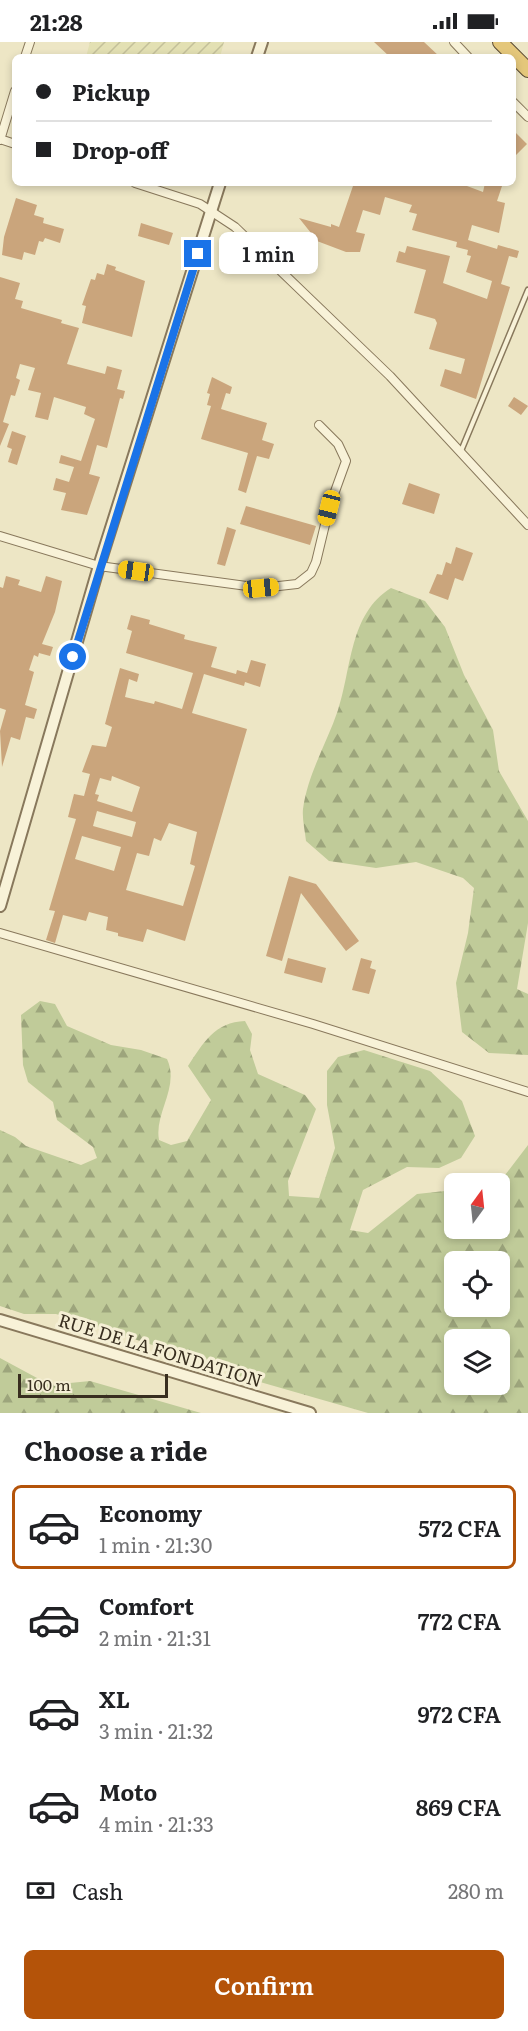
<!DOCTYPE html>
<meta charset="utf-8">
<style>
:root{--surface:#fff;--page:#f2f2f2;--text:#202124;--muted:#757577;--line:#e0e0e0;--accent:#b45309}
body{margin:0;font-family:Literata,serif;background:var(--page);color:var(--text);height:100vh;display:flex;flex-direction:column;font-size:22px;white-space:nowrap}
*{box-sizing:border-box;margin:0}
p{font-size:20px;color:var(--muted)}
.icon{flex:none;width:33px;height:33px;fill:none;stroke:currentColor;stroke-width:2;stroke-linecap:round;stroke-linejoin:round}
.map{position:relative;height:1371px;overflow:hidden}
.side{display:flex;flex-direction:column;background:var(--surface);flex:1}
.side>*{flex:none}
.guide{position:absolute;left:12px;top:12px;width:504px;height:132px;border-radius:9px;box-shadow:0 3px 9px #0003;display:grid;align-content:center;height:132px;padding:0 24px;background:var(--surface)}
.needle{width:39px;rotate:15deg}
.tools{position:absolute;left:444px;top:1131px;display:grid;gap:12px}
.tools a{display:grid;place-items:center;width:66px;height:66px;border-radius:9px;background:var(--surface);box-shadow:0 3px 9px #0003;font-size:30px}
.scale{position:absolute;left:18px;bottom:15px;width:150px;box-sizing:border-box;padding-left:6px;border:3px solid #382e1f;border-top:0;font-size:16px;line-height:21px;white-space:nowrap;color:#382e1f;-webkit-text-stroke:4px #f5efd5;paint-order:stroke}
.end{position:absolute;width:27px;height:27px;margin:-14px;border:8px solid #1a73e8;background:#fff;box-shadow:0 0 0 3px #fff}
.from{border-radius:50%}
.bubble{position:absolute;height:42px;border-radius:9px;background:var(--surface);box-shadow:0 3px 9px #0003;font-size:20px;font-weight:600;line-height:42px;text-align:center}
.car{position:absolute;width:18px;height:36px;margin:-18px -9px;border-radius:8px;box-shadow:0 0 4px 2px #0007;background:linear-gradient(#f5c518 24%,#345 0 40%,#f5c518 0 76%,#345 0 86%,#f5c518 0)}
.guide b{display:flex;align-items:center;gap:21px;height:57px;font-size:22px}
.guide b+b{border-top:2px solid var(--line)}
.guide i{width:15px;height:15px;background:var(--text)}
ul{padding:0;list-style:none}
li{display:flex;align-items:center;gap:18px;height:84px;margin:0 12px 9px;padding:0 12px;border:3px solid transparent;border-radius:9px}
li div{flex:1}
li b{display:block;font-size:22px}
li em{font-style:normal;font-weight:600}
li.current{border-color:var(--accent)}
li>.icon{width:54px;height:54px;stroke-width:1.5}
h2{padding:0 24px;font-size:27px;line-height:72px}
.pay{display:flex;align-items:center;gap:15px;height:66px;padding:0 24px;font-size:22px}
.pay p{margin-inline-start:auto}
.primary-button{display:flex;gap:12px;margin-top:auto;padding:12px 24px}
.primary-button a{flex:1;height:69px;border-radius:9px;background:var(--accent);color:#fff;font-size:24px;font-weight:600;line-height:69px;text-align:center}
.status{display:flex;justify-content:space-between;align-items:center;height:42px;padding:0 30px;background:var(--surface);direction:ltr}
.status svg{height:16px;fill:currentColor}
.map>svg:first-child{display:block}
.farmland{fill:url(#farmland-furrows)}
.forest{fill:url(#forest-firs);fill-rule:evenodd}
.building{fill:#caa57c;fill-rule:evenodd}
.lines{fill:none;stroke-linecap:round;stroke-linejoin:round}
.service-casing{stroke:#88785c;stroke-width:7}
.minor-casing{stroke:#88785c;stroke-width:10}
.tertiary-casing{stroke:#88785c;stroke-width:14}
.trunk-casing{stroke:#564630;stroke-width:16}
.service{stroke:#f8f2d8;stroke-width:4}
.minor{stroke:#f8f2d8;stroke-width:8}
.tertiary{stroke:#f8f2d8;stroke-width:10}
.trunk{stroke:#e4c77b;stroke-width:14}
.route{stroke:#1a73e8;stroke-width:8}
.labels{text-anchor:middle;stroke-width:6;stroke-linejoin:round;paint-order:stroke}
.street-label{font-size:18px;fill:#382e1f;stroke:#f5efd5}
</style>
<div class="status"><b>21:28</b><svg viewBox="0 0 49 12"><path d="M0 12V9h3v3zM5 12V6h3v6zM10 12V3h3v9zM15 12V0h3v12zM26 1h20v11H26zM47 4h2v5h-2z"/></svg></div>
<div class="map">
<svg width="528" height="1371" viewBox="0 0 528 1371">
<defs>
<pattern id="farmland-furrows" width="10" height="10" patternUnits="userSpaceOnUse" patternTransform="scale(1.5)"><rect width="10" height="10" fill="#e3e0b3"/><path d="M-1 1l2-2M0 10L10 0M9 11l2-2" fill="none" stroke="#c4c09a"/></pattern>
<pattern id="forest-firs" width="22" height="20" patternUnits="userSpaceOnUse" patternTransform="scale(1.5)"><rect width="22" height="20" fill="#c0cb99"/><path d="M5 1l3.5 6h-7zM16 11l3.5 6h-7z" fill="#9da57c"/></pattern>
</defs>
<rect width="100%" height="100%" fill="#ede6c5"/>
<path class="farmland" d="M90,0H224L220,15H86Z"/>
<path class="forest" d="M391,546L425,559L445,585L464,633L493,688L499,729L528,779V881L517,947L528,952V1013L489,1011L462,990L456,941L468,891L474,846L463,836L416,820L376,826L329,819L306,799C305,789 302,777 303,767C308,731 327,701 338,668C352,626 349,572 391,546Z
M40,959L55,962L67,984L111,1003L141,1008L167,1017C180,1045 154,1071 159,1098L171,1103L187,1099L211,1058L188,1024C203,1001 215,980 245,979L252,992L250,1008L258,1032L305,1053L316,1067L288,1139L289,1154L319,1156L335,1106L327,1063V1029L338,1015L364,1008L430,1029L462,1059L475,1094L461,1116L439,1126L407,1125L363,1148L350,1188L368,1191L417,1152L454,1148V1186H500L499,1141L528,1103V1371H368L236,1333L190,1315L56,1272H24L0,1264V1088L15,1095L26,1104L81,1123L97,1116L93,1105L57,1078L53,1060L28,1040L23,1023L21,973ZM454,1220H500V1264H454ZM454,1298H500V1342H454Z
M0,1316L50,1343L90,1339L201,1371H0Z"/>
<path class="building" d="M374,0H424L440,15H390Z
M513,88L527,102L513,116Z
M354,141H459L483,150L485,141H503L497,159L505,161L499,191L472,183L468,198L497,207L498,203L519,209L517,216L509,214L501,242L510,245L476,357L440,344L445,327L461,332L465,317L429,307L437,281L435,277L414,271L426,228L396,220L399,209L405,211L407,204L450,214L443,241L487,257L492,239L466,230L471,214L467,213L468,208L456,205L457,200L412,188L417,172L409,170L412,163L385,155L380,173L363,168L356,190L365,192L360,210H346L309,196L311,191L299,176L331,185V182L339,185Z
M16,156L37,163L34,173L44,176L43,181L64,187L60,201L45,196L43,200L39,199L35,213L24,210L22,218L2,213L4,195Z
M141,181L173,191L169,203L138,194Z
M107,222L116,225L115,228L145,239L132,295L82,281L86,264L82,263L91,237L95,238L97,231L104,233Z
M0,235L20,241L15,257L23,259L21,266L62,278L61,281L79,286L67,322L105,332L107,324L122,328L117,347L125,349L123,357L120,356L107,406L97,403L89,432L100,435L87,473L61,468L66,451L53,448L56,436L69,440L74,425L59,421L61,413L81,419L95,377L84,372L86,365L54,355L48,378L35,375L41,351L28,348L35,326L20,322L16,336L20,338L15,354L11,353L3,380L9,382L0,404Z
M212,335L232,345L230,352L226,351L221,367L267,381L262,398L274,402L269,417L257,414L246,451L238,448L248,411L201,397L211,364L207,363L210,352L207,351Z
M514,355L528,364L521,373L508,364Z
M12,389L26,394L17,423L8,420L12,407L7,405Z
M409,441L440,452L434,472L402,462Z
M246,464L316,484L310,503L240,482Z
M227,485L236,488L225,524L217,522Z
M456,505L473,511L463,539L455,536L448,558L429,551L437,532L442,533L446,520L451,522Z
M6,534L20,538L18,543L41,550L46,534L62,539L55,570L42,602L53,605L50,614L39,611L38,615L34,613L29,628L34,630L25,663L37,667L34,677L26,675L20,698L11,695L2,725L0,689L6,668L0,666V545L3,546Z
M131,573L150,578L149,582L185,593L184,597L217,605L211,625L236,632L237,628L247,631L251,618L266,622L260,645L245,640L244,644L204,632L192,671L247,687L185,899L147,887L143,900L118,894V891L106,888L108,875L89,870L86,879L63,873L55,901L46,898L55,869L49,868L76,777L68,775L74,752L84,754L90,732L82,730L92,703L106,705L112,685L105,682L120,626L139,632L137,640L129,637L125,655L154,662L155,659L182,667L193,631L126,611L132,589L127,587ZM112,734L140,745L132,770L97,759L99,753L95,752L100,736L111,739ZM97,769L136,780L132,795L93,784ZM169,781L197,790L190,822L195,824L183,864L126,848L137,811L149,814L154,796L161,799ZM82,794L121,805L114,829L75,817Z
M289,834L316,842L359,899L346,909L301,851L282,919L266,914Z
M288,916L326,926L322,941L284,931Z
M361,916L372,919L370,926L376,928L369,952L352,948Z"/>
<g class="lines">
<defs>
<path id="service" d="M461,409L528,248"/>
<path id="minor" d="M454,0L468,15
M25,15L30,0
M513,60L528,75
M0,97L15,102
M0,98L15,49
M135,141L200,162L235,185L390,334L528,483
M0,494L99,524L261,546L297,542L311,531L316,520L329,466L346,419L338,402L319,383
M0,891L313,982L528,1050"/>
<path id="tertiary" d="M257,15L262,0
M0,864L99,524L220,141
M0,1278L310,1371"/>
<path id="trunk" d="M500,0L528,28"/>
</defs>
<use href="#service" class="service-casing"/>
<use href="#minor" class="minor-casing"/>
<use href="#tertiary" class="tertiary-casing"/>
<use href="#trunk" class="trunk-casing"/>
<use href="#service" class="service"/>
<use href="#minor" class="minor"/>
<use href="#tertiary" class="tertiary"/>
<use href="#trunk" class="trunk"/>
</g>
<g class="lines">
<path class="route" d="M73,615L198,212"/>
</g>
<g class="labels">
<g class="street-label">
<text transform="translate(160 1309) rotate(17)" y="6">RUE DE LA FONDATION</text>
</g>
</g>
</svg>
<div class="tools">
<a><svg class="needle" viewBox="-14 -14 28 28"><path d="M0-13l5 13h-10z" fill="#e53935"/><path d="M0 13l5-13h-10z" fill="#757577"/></svg></a>
<a><svg class="icon" aria-label="locate" viewBox="0 0 24 24"><circle cx="12" cy="12" r="6"/><path d="M12 2v4M12 18v4M2 12h4M18 12h4"/></svg></a>
<a><svg class="icon" aria-label="layers" viewBox="0 0 24 24"><path d="M12 4l9 5-9 5-9-5zM3 14l9 5 9-5"/></svg></a>
</div>
<div class="scale">100 m</div>
<i class="end from" style="left:73px;top:615px"></i>
<i class="end" style="left:198px;top:212px"></i>
<div class="bubble" style="left:219px;top:190px;width:99px">1 min</div>
<i class="car" style="left:329px;top:466px;rotate:194deg"></i>
<i class="car" style="left:136px;top:529px;rotate:278deg"></i>
<i class="car" style="left:261px;top:546px;rotate:84deg"></i>
<div class="guide">
<b><i class="from"></i>Pickup</b>
<b><i></i>Drop-off</b>
</div>
</div>
<section class="side">
<h2>Choose a ride</h2>
<ul>
<li class="current"><svg class="icon" aria-label="car" viewBox="0 0 24 24"><path d="M5 17H2v-5l4-1 3-4h7l3 4 3 1v5h-3M9 17h6M6 11h13"/><circle cx="7" cy="17" r="2"/><circle cx="17" cy="17" r="2"/></svg><div><b>Economy</b><p>1 min · 21:30</p></div><em>572 CFA</em></li>
<li><svg class="icon" aria-label="car" viewBox="0 0 24 24"><path d="M5 17H2v-5l4-1 3-4h7l3 4 3 1v5h-3M9 17h6M6 11h13"/><circle cx="7" cy="17" r="2"/><circle cx="17" cy="17" r="2"/></svg><div><b>Comfort</b><p>2 min · 21:31</p></div><em>772 CFA</em></li>
<li><svg class="icon" aria-label="car" viewBox="0 0 24 24"><path d="M5 17H2v-5l4-1 3-4h7l3 4 3 1v5h-3M9 17h6M6 11h13"/><circle cx="7" cy="17" r="2"/><circle cx="17" cy="17" r="2"/></svg><div><b>XL</b><p>3 min · 21:32</p></div><em>972 CFA</em></li>
<li><svg class="icon" aria-label="car" viewBox="0 0 24 24"><path d="M5 17H2v-5l4-1 3-4h7l3 4 3 1v5h-3M9 17h6M6 11h13"/><circle cx="7" cy="17" r="2"/><circle cx="17" cy="17" r="2"/></svg><div><b>Moto</b><p>4 min · 21:33</p></div><em>869 CFA</em></li>
</ul>
<div class="pay"><svg class="icon" aria-label="cash" viewBox="0 0 24 24"><path d="M3 7h18v10H3z"/><circle cx="12" cy="12" r="2"/></svg>Cash<p>280 m</p></div>
<div class="primary-button"><a>Confirm</a></div>
</section>
